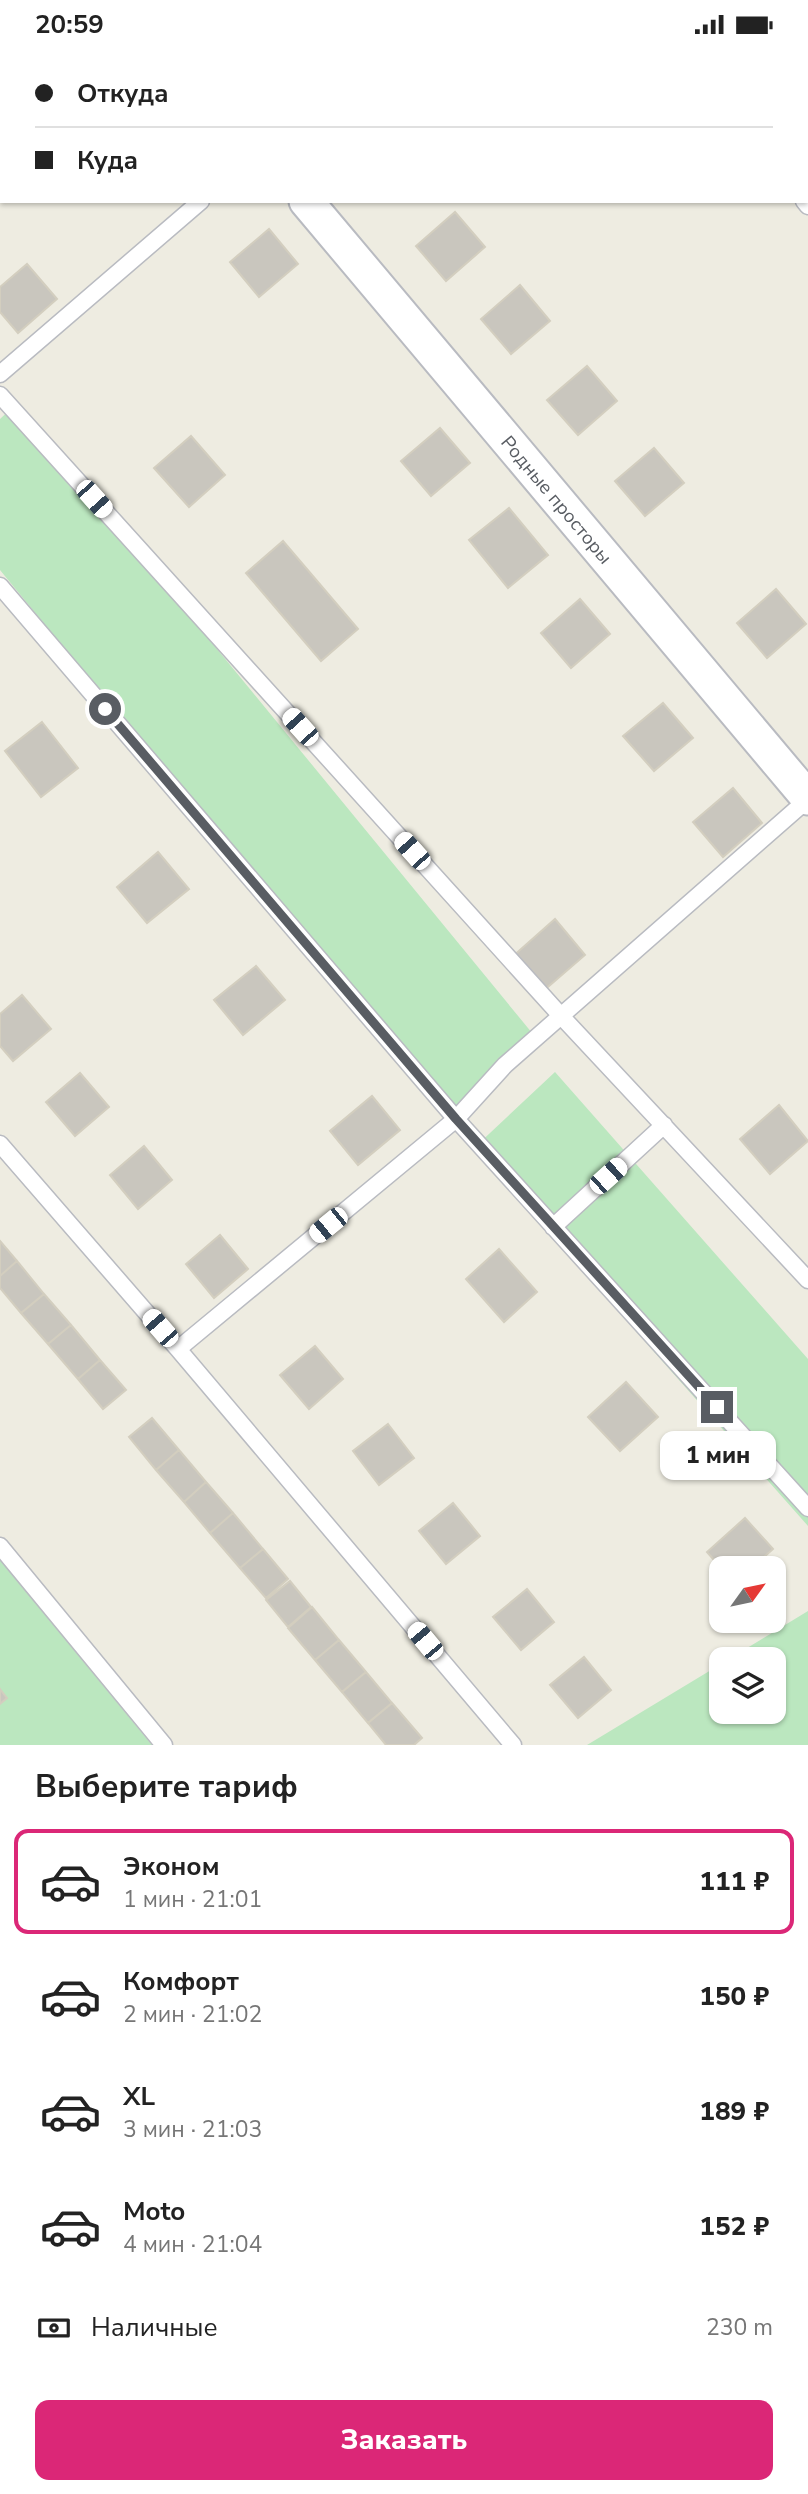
<!DOCTYPE html>
<html lang="ru">
<meta charset="utf-8">
<style>
:root{--surface:#fff;--page:#f6f6f6;--text:#222;--muted:#767676;--line:#e0e0e0;--accent:#db2777}
body{margin:0;font-family:"Nunito Sans",sans-serif;background:var(--page);color:var(--text);height:100vh;display:flex;flex-direction:column;font-size:26px;white-space:nowrap}
*{box-sizing:border-box;margin:0}
p{font-size:23px;color:var(--muted)}
.icon{flex:none;width:38px;height:38px;fill:none;stroke:currentColor;stroke-width:2;stroke-linecap:round;stroke-linejoin:round}
.map{position:relative;height:1696px;overflow:hidden}
.side{display:flex;flex-direction:column;background:var(--surface);flex:1}
.side>*{flex:none}
.top-card{position:absolute;left:0px;top:0px;width:808px;height:154px;box-shadow:0 2px 5px #0004;display:grid;align-content:center;height:154px;padding:0 35px;background:var(--surface)}
.needle{width:46px;rotate:57deg}
.fabs{position:absolute;left:709px;top:1507px;display:grid;gap:14px}
.fabs a{display:grid;place-items:center;width:77px;height:77px;border-radius:14px;background:var(--surface);box-shadow:0 2px 5px #0004;font-size:35px}
.end{position:absolute;width:32px;height:32px;margin:-16px;border:9px solid #595d63;background:#fff;box-shadow:0 0 0 4px #fff}
.from{border-radius:50%}
.bubble{position:absolute;height:49px;border-radius:14px;background:var(--surface);box-shadow:0 2px 5px #0004;font-size:23px;font-weight:800;line-height:49px;text-align:center}
.car{position:absolute;width:21px;height:42px;margin:-21px -10px;border-radius:9px;box-shadow:0 0 5px 2px #0007;background:linear-gradient(#fff 24%,#345 0 40%,#fff 0 76%,#345 0 86%,#fff 0)}
.top-card b{display:flex;align-items:center;gap:24px;height:66px;font-size:26px}
.top-card b+b{border-top:2px solid var(--line)}
.top-card i{width:18px;height:18px;background:var(--text)}
ul{padding:0;list-style:none}
li{display:flex;align-items:center;gap:21px;height:105px;margin:0 14px 10px;padding:0 21px;border:4px solid transparent;border-radius:14px}
li div{flex:1}
li b{display:block;font-size:26px}
li em{font-style:normal;font-weight:800}
li.active{border-color:var(--accent)}
li>.icon{width:63px;height:63px;stroke-width:1.5}
h2{padding:0 35px;font-size:32px;line-height:84px}
.pay{display:flex;align-items:center;gap:18px;height:77px;padding:0 35px;font-size:26px}
.pay p{margin-inline-start:auto}
.button{display:flex;gap:14px;margin-top:auto;padding:14px 35px}
.button a{flex:1;height:80px;border-radius:14px;background:var(--accent);color:#fff;font-size:28px;font-weight:800;line-height:80px;text-align:center}
.status{display:flex;justify-content:space-between;align-items:center;height:49px;padding:0 35px;background:var(--surface);direction:ltr}
.status svg{height:19px;fill:currentColor}
.map>svg:first-child{display:block}
.green{fill:#bbe7bf}
.building{fill:#c9c6be;stroke:#d3cebf;stroke-width:2}
.lines{fill:none;stroke-linecap:round;stroke-linejoin:round}
.service-casing{stroke:#b9bbc1;stroke-width:19}
.minor-casing{stroke:#b9bbc1;stroke-width:37}
.service{stroke:#fff;stroke-width:16}
.minor{stroke:#fff;stroke-width:33}
.route{stroke:#595d63;stroke-width:9}
.labels{text-anchor:middle;stroke-width:5;stroke-linejoin:round;paint-order:stroke}
.street-label{font-size:19px;fill:#595d63;stroke:#fff}
</style>
<div class="status"><b>20:59</b><svg viewBox="0 0 49 12"><path d="M0 12V9h3v3zM5 12V6h3v6zM10 12V3h3v9zM15 12V0h3v12zM26 1h20v11H26zM47 4h2v5h-2z"/></svg></div>
<div class="map">
<svg width="808" height="1696" viewBox="0 0 808 1696">
<rect width="100%" height="100%" fill="#eeece1"/>
<path class="green" d="M16,355L537,990L449,1069L0,521V370Z
M555,1023L808,1310V1477L474,1099Z
M0,1511L152,1696H0Z
M808,1562V1696H587L721,1615V1662H774V1610H729Z"/>
<path class="building" d="M295,0H328L330,2H293Z
M455,163L485,198L446,232L416,197Z
M269,180L298,215L259,248L230,213Z
M27,215L57,250L18,284L0,263V238Z
M520,236L550,272L511,305L481,270Z
M587,317L617,352L578,386L547,351Z
M440,379L470,414L431,447L401,412Z
M191,387L225,426L189,458L154,419Z
M654,399L684,434L645,467L615,432Z
M509,459L548,506L508,539L469,491Z
M283,492L358,580L321,612L246,524Z
M776,540L806,575L767,609L737,574Z
M580,550L610,585L571,619L541,584Z
M663,654L693,689L654,722L623,687Z
M42,673L78,719L41,748L5,702Z
M733,739L762,774L723,808L693,773Z
M158,803L189,840L147,874L117,838Z
M555,870L585,906L542,943L512,908Z
M256,917L285,951L243,986L214,951Z
M22,946L51,980L13,1012L0,997V965Z
M80,1024L109,1058L75,1087L46,1053Z
M372,1047L400,1081L358,1116L330,1082Z
M779,1056L808,1092L770,1125L740,1090Z
M144,1097L172,1131L138,1160L110,1126Z
M220,1186L248,1220L214,1249L186,1215Z
M0,1192L17,1212L0,1227Z
M499,1200L537,1243L504,1273L466,1230Z
M17,1212L44,1245L21,1264L0,1239V1227Z
M44,1245L71,1276L48,1295L21,1264Z
M71,1276L100,1311L78,1330L48,1295Z
M315,1297L343,1330L309,1360L280,1326Z
M100,1311L126,1341L103,1360L78,1330Z
M626,1333L658,1368L620,1402L588,1368Z
M152,1369L179,1401L156,1421L129,1388Z
M388,1375L414,1409L379,1436L353,1402Z
M179,1401L206,1433L184,1453L156,1421Z
M206,1433L233,1464L210,1484L184,1453Z
M453,1454L480,1487L446,1515L419,1482Z
M233,1464L263,1500L240,1519L210,1484Z
M745,1469L773,1500L752,1519H721L707,1503Z
M263,1500L288,1530L266,1549L240,1519Z
M290,1532L311,1558L288,1578L266,1551Z
M527,1540L554,1573L521,1601L493,1568Z
M312,1558L339,1591L315,1611L288,1579Z
M339,1591L366,1623L342,1643L315,1611Z
M584,1608L611,1641L578,1669L550,1636Z
M366,1623L392,1654L368,1674L342,1643Z
M0,1640L7,1649L0,1655Z
M392,1654L422,1689L414,1696H386L368,1674Z"/>
<g class="lines">
<defs>
<path id="service" d="M675,0L677,2
M378,2L381,0
M804,152L808,157
M0,325L201,152
M0,346L562,968L808,1231
M0,537L456,1070L808,1459
M0,1095L178,1300L513,1696
M553,1178L664,1076
M178,1300L456,1070L505,1016L808,750
M0,1497L164,1696"/>
<g id="minor">
<path d="M179,0L181,2"/>
<path id="s1" d="M306,152L808,749"/>
</g>
</defs>
<use href="#service" class="service-casing"/>
<use href="#minor" class="minor-casing"/>
<use href="#service" class="service"/>
<use href="#minor" class="minor"/>
</g>
<g class="lines">
<path class="route" d="M105,660L456,1070L717,1358"/>
</g>
<g class="labels">
<g class="street-label">
<text dy="7" stroke="none"><textPath href="#s1" startOffset="390">Родные просторы</textPath></text>
</g>
</g>
</svg>
<div class="fabs">
<a><svg class="needle" viewBox="-14 -14 28 28"><path d="M0-13l5 13h-10z" fill="#e53935"/><path d="M0 13l5-13h-10z" fill="#767676"/></svg></a>
<a><svg class="icon" aria-label="layers" viewBox="0 0 24 24"><path d="M12 4l9 5-9 5-9-5zM3 14l9 5 9-5"/></svg></a>
</div>
<i class="end from" style="left:105px;top:660px"></i>
<i class="end" style="left:717px;top:1358px"></i>
<div class="bubble" style="left:660px;top:1382px;width:116px">1 мин</div>
<i class="car" style="left:94px;top:450px;rotate:138deg"></i>
<i class="car" style="left:300px;top:678px;rotate:318deg"></i>
<i class="car" style="left:412px;top:802px;rotate:318deg"></i>
<i class="car" style="left:608px;top:1127px;rotate:48deg"></i>
<i class="car" style="left:328px;top:1176px;rotate:231deg"></i>
<i class="car" style="left:160px;top:1279px;rotate:319deg"></i>
<i class="car" style="left:425px;top:1592px;rotate:320deg"></i>
<div class="top-card">
<b><i class="from"></i>Откуда</b>
<b><i></i>Куда</b>
</div>
</div>
<section class="side">
<h2>Выберите тариф</h2>
<ul>
<li class="active"><svg class="icon" aria-label="car" viewBox="0 0 24 24"><path d="M5 17H2v-5l4-1 3-4h7l3 4 3 1v5h-3M9 17h6M6 11h13"/><circle cx="7" cy="17" r="2"/><circle cx="17" cy="17" r="2"/></svg><div><b>Эконом</b><p>1 мин · 21:01</p></div><em>111 ₽</em></li>
<li><svg class="icon" aria-label="car" viewBox="0 0 24 24"><path d="M5 17H2v-5l4-1 3-4h7l3 4 3 1v5h-3M9 17h6M6 11h13"/><circle cx="7" cy="17" r="2"/><circle cx="17" cy="17" r="2"/></svg><div><b>Комфорт</b><p>2 мин · 21:02</p></div><em>150 ₽</em></li>
<li><svg class="icon" aria-label="car" viewBox="0 0 24 24"><path d="M5 17H2v-5l4-1 3-4h7l3 4 3 1v5h-3M9 17h6M6 11h13"/><circle cx="7" cy="17" r="2"/><circle cx="17" cy="17" r="2"/></svg><div><b>XL</b><p>3 мин · 21:03</p></div><em>189 ₽</em></li>
<li><svg class="icon" aria-label="car" viewBox="0 0 24 24"><path d="M5 17H2v-5l4-1 3-4h7l3 4 3 1v5h-3M9 17h6M6 11h13"/><circle cx="7" cy="17" r="2"/><circle cx="17" cy="17" r="2"/></svg><div><b>Moto</b><p>4 мин · 21:04</p></div><em>152 ₽</em></li>
</ul>
<div class="pay"><svg class="icon" aria-label="cash" viewBox="0 0 24 24"><path d="M3 7h18v10H3z"/><circle cx="12" cy="12" r="2"/></svg>Наличные<p>230 m</p></div>
<div class="button"><a>Заказать</a></div>
</section>
